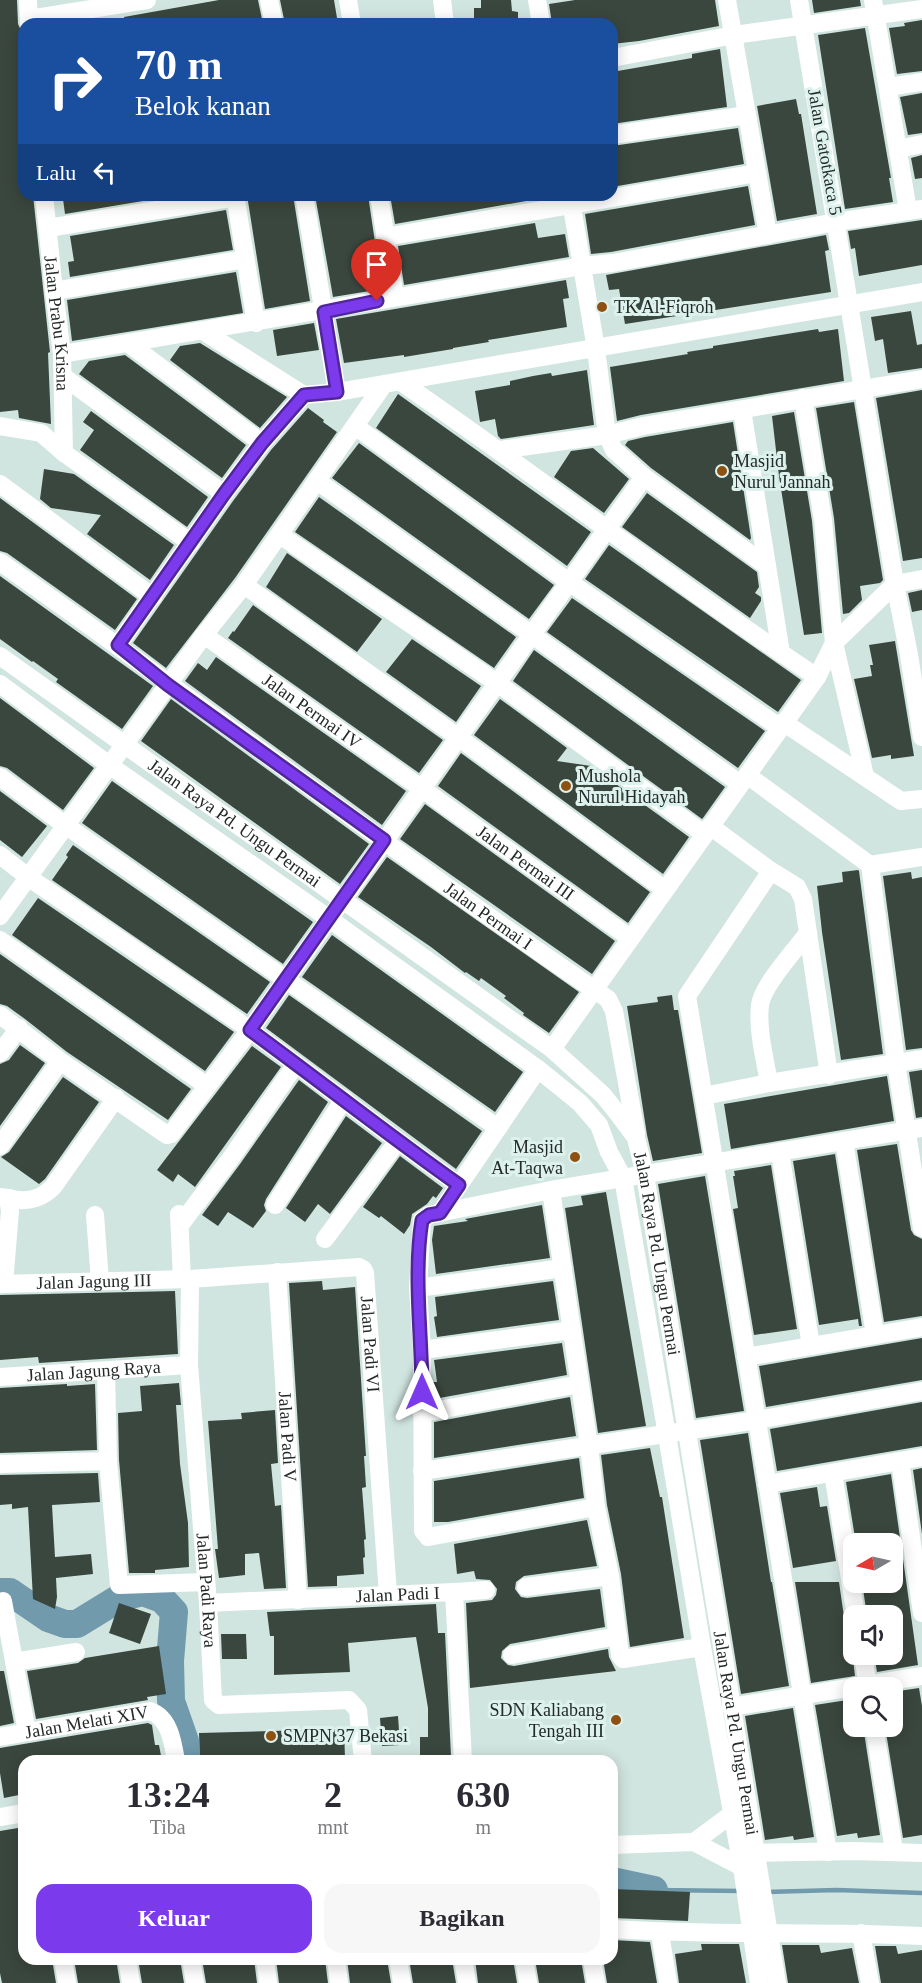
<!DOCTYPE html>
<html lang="id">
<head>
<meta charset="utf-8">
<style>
  :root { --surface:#fff; --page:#f7f7f7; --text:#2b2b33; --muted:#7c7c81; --accent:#7c3aed }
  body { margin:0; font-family:Georgia,serif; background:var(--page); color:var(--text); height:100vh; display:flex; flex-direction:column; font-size:22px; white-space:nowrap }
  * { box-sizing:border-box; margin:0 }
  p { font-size:20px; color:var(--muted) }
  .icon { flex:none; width:33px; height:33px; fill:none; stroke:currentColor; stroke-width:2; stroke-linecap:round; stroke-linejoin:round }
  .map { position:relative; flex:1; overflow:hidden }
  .details { position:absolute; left:18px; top:1755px; width:600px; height:210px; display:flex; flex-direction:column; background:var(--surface); border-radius:18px; box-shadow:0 3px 15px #0003 }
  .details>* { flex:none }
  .guide { position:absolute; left:18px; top:18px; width:600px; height:183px; border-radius:18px; box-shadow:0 3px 15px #0003; background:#1a4fa0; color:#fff; overflow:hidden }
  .needle { width:39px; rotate:261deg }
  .fabs { position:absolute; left:843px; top:1533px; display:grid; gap:12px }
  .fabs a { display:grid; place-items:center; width:60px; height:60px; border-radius:12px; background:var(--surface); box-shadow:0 3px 15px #0003; font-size:30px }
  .pin { position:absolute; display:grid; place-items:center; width:51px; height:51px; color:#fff; margin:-62px -26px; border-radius:50% 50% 50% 0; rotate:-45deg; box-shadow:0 0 6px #0007 }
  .pin .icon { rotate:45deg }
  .me { position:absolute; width:66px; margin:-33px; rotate:0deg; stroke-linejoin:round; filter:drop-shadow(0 0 4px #0008) }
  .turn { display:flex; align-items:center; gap:21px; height:126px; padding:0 18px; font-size:27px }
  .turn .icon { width:78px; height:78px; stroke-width:2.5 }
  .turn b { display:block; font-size:42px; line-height:51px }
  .then { display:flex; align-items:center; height:57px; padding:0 18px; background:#0003; gap:12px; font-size:22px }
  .eta { display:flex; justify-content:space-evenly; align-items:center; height:102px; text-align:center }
  .eta b { font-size:36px; font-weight:600; line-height:42px }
  .button { display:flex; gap:12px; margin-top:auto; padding:12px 18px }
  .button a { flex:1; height:69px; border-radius:18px; background:var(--accent); color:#fff; font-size:24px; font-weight:600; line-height:69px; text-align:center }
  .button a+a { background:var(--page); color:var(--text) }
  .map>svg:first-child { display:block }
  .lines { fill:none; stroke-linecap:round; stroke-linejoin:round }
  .stream { stroke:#719aad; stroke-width:4.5 }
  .river { stroke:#719aad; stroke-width:28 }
  .building { fill:#3a473e }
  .minor { stroke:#fff; stroke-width:18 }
  .route-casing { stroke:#51269a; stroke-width:15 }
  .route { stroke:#7c3aed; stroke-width:10 }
  .poi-dot { fill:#8e5112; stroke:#def2ed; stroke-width:2 }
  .labels { text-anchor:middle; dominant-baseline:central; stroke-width:6; stroke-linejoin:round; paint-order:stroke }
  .street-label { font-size:18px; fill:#232a28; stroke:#def2ed }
  .poi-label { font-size:18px; fill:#232a28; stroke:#def2ed; text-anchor:start }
</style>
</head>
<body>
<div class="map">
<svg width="922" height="1983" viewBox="0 0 922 1983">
  <rect width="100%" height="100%" fill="#d1e5e0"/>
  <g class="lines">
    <path class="stream" d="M654,1890L742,1891
      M766,1892L837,1890L922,1893"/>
    <path class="river" d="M0,1592H10L48,1618L65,1624H77L121,1597L143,1592L162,1599L174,1612L170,1661L171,1701L185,1741L186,1761
      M612,1881L654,1890"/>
  </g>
  <path class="building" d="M0,0H17L18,24L22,33L24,48V195H33L50,352L48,353L51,424L19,418L18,410L0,412Z
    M219,0H258L263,24H125L124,17Z
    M280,0H334L337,18L308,22V24H285Z
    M481,0H511L512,11L518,12V24H474V8H481Z
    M575,0H715L719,26L639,41L612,44V24H552L549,4Z
    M812,0H860L861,6L814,13Z
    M922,20V71L897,74L889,28L905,26L904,23Z
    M865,28L891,178H889L893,202L845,209L818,35Z
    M720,49L727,107L612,124V72L692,58V54Z
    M922,93V133L908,135L900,97Z
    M796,99L799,114H801L817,214L777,221L757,106Z
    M738,128L744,164L612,187V146Z
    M922,155V178L915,179L911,158Z
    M748,186L755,225L611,252L591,254L585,214Z
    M66,195H179L65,214L63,199H66Z
    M247,195H293L310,301L265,309Z
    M315,195H368L382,289L333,297Z
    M390,195H531L532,200L395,224Z
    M226,210L233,250L70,277L68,262L74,261L70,236Z
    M922,220V265L859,276L855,248L851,249L848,231Z
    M535,223L538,238L565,234L569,257L404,285L398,246Z
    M826,235L829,250L825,251L831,292L625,324L619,289L609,290L606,275Z
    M236,272L243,313L72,341L67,300Z
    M566,280L569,298L563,299L567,327L488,340L489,342L453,348V349L404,357V355L344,363L336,319Z
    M911,311L917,345L922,344V368L888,373L883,339L875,341L871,317Z
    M314,323L319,350L277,356L273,330Z
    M818,329L819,332L838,329L844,381L641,415L617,421L610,367L688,354L687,352L713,348V346Z
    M200,343L287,397L260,428L170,360L180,346Z
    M125,355L246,445L222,478L79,374L89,361Z
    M587,370L594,425L501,439L498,436L495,419L480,422L475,391L510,385V381L533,376L551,373L552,376Z
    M922,390V558L903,561L876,398Z
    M398,394L591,532L567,566L376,428Z
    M854,402L883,580L880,583L860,586L862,600L849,613L843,614L834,518L816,408Z
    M308,408L324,420L323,422L337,432L235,578L166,668L133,643L233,501L271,450Z
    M91,411L208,497L187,527L80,450L94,430L83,422Z
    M794,412L812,521L822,633L804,635L779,476L772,416Z
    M733,422L751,538L750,540L651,468L625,445L628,441L645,437Z
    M359,443L554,585L529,619L332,478Z
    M593,448L629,479L604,513L554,477L571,451Z
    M44,469L74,474L174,545L150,580L87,534L101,515L51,508L40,499Z
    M647,493L757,572L759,587L755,593L761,597V601L750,618L622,527Z
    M319,497L516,637L494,668L295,532Z
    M0,498L137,599L115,630L7,553L0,551Z
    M609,545L801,680L778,712L585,579Z
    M287,553L382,619L357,652L266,587Z
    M0,576L153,686L122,729L63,687L56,682L58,679L33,661L32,662L0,639Z
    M922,590V610L912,612L908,593Z
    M572,598L765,731L738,768L547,632Z
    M253,605L443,740L419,773L228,638L233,631L234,632Z
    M412,639L481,686L456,722L386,672Z
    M895,641L914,756L891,759V755L872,758L854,679L872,676L870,665H873L869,645Z
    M534,650L725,787L703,818L702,819L513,681Z
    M216,657L406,791L382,825L185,681L198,663L207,670Z
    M0,698L94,768L63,810L7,768L0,766Z
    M171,699L369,844L340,884L141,741Z
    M500,699L567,748L557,761L591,766L689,837L663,874L474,735Z
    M461,753L650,892L628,923L438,786Z
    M112,781L313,922L283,964L82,823Z
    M0,791L47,826L22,857L0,840Z
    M425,804L615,941L592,974L400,839Z
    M73,845L270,982L247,1014L52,880L68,857L66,855Z
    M387,857L579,992L549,1033L523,1015L524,1013L504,998L506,996L481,978L479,981L466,972L465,973L431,947L358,897Z
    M858,870L859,871L883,1054L841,1060L822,932L817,886L843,882L842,872Z
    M911,872L912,879L922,877V1048L906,1050L883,876Z
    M38,898L234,1032L205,1071L12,935Z
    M332,935L523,1072L495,1112L302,977Z
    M0,954L191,1089L168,1120L67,1052L25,1019L7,1006L0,1004Z
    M289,995L482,1131L456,1169L266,1028Z
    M672,995L674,1010H678L702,1153L653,1161L647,1135L627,1006L658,1002L657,997Z
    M20,1045L45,1063L0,1126V1064L9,1060Z
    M252,1046L281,1067L195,1187L178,1174L173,1182L157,1170Z
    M922,1070V1117L916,1118L909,1072Z
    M887,1076L894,1121L731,1149L724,1104Z
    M63,1077L99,1102L45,1179L39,1184L1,1157L9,1152Z
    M299,1080L328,1102L266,1199L264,1205L266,1211L253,1228L228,1212L218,1226L202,1215L240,1164Z
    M346,1116L382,1143L330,1214L318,1204L305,1222L286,1208Z
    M897,1144L911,1230L914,1235L922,1239V1316L884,1322L857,1150Z
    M835,1154L862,1326H859L858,1319L819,1325L793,1161Z
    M400,1156L443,1188L436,1198L433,1196L427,1204L412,1214L410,1225L404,1234L381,1216L379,1218L363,1207Z
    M771,1165L797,1329L754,1335L733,1209L738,1208L733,1176H735L734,1171Z
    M705,1176L744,1411L696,1418L658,1184Z
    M606,1192L646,1426L598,1433L565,1208L583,1205L581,1196Z
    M542,1205L550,1258L436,1274L432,1240L434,1226L468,1221L465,1219Z
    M322,1281L323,1290L355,1287L366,1456H364L366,1487L362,1488L366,1539L364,1540L365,1557L363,1558L364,1574L337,1576V1586L308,1587L289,1283Z
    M553,1281L559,1320L437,1337L434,1317L437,1316L435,1297Z
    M175,1291L178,1354L39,1363L38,1357L0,1360V1295Z
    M922,1338V1380L766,1407L759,1366Z
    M562,1343L567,1375L434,1399L433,1382H437L434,1360Z
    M179,1383L181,1405H176L180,1464L188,1523L189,1567L155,1570V1573H129L119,1460L118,1413L142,1411L140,1386Z
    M67,1384V1386L95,1384L97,1450L0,1453V1388Z
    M570,1397L576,1436L434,1458V1422Z
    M922,1402V1446L777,1471L770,1429Z
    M275,1410L278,1463L271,1464L275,1506L281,1505L286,1588L264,1589L259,1553L245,1554V1575L219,1578L215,1549H218L208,1421L242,1419L241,1413Z
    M748,1433L771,1582H772L789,1686L741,1694L700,1440Z
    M650,1448L660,1497H662L684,1638L630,1647L621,1574L607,1505L601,1455Z
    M579,1458L584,1498L448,1522H434V1481Z
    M922,1468V1534L913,1470Z
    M98,1473L100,1502L52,1505L55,1557L91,1554L93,1574L56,1578L57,1597L55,1609L33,1599L28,1507L12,1509V1504L0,1505V1475Z
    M891,1474L918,1665L877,1672L874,1654H892V1616H867L862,1582H892V1544H856L846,1482Z
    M817,1487L820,1507L827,1506L836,1561L793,1568L780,1493Z
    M587,1520L597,1566L524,1576L516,1582L515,1589L521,1597L527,1598L600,1589L605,1627L510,1644L502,1651L501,1658L508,1665L514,1666L608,1649L609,1657L616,1671L470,1688L466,1603L492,1600L496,1595L497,1589L490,1580L476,1579L474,1571L457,1574L454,1544Z
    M795,1582H839L849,1651H852L855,1676L811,1683Z
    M119,1603L151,1614L140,1644L109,1633Z
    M436,1604L438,1633H445L451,1756H420V1737H428V1708L416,1637L348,1643L350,1672L274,1675V1636H270L267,1612Z
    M221,1634H246L247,1659H222Z
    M159,1646L166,1694L147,1697L148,1700L36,1719L27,1671L78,1663L85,1658Z
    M0,1671H4L14,1723L0,1726Z
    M919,1688L922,1706V1835L903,1838L885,1726H892V1692Z
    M854,1699V1726H863L880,1835L858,1838L857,1833L837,1836L815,1705Z
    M793,1708L814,1837L794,1840L793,1836L765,1840L745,1716Z
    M398,1716L400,1745L382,1746L380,1718Z
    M148,1723L152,1725L155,1745H159L162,1761H24V1794L4,1798L0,1773V1748Z
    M344,1729L345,1758L200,1761L199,1733Z
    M24,1827V1959H52L56,1983H2L0,1973V1831Z
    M612,1889L690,1892L688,1921L612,1918Z
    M612,1940L650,1942L657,1983H607L603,1959H612Z
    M701,1944H739L746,1983H679L675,1954L702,1950Z
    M782,1945H819L821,1953L852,1948L859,1983H788Z
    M875,1946H896L898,1954L922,1950V1983H881Z
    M74,1959H116L120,1983H78Z
    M138,1959H180L184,1983H142Z
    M202,1959H254L257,1983H206Z
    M276,1959H325L328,1983H279Z
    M347,1959H387L391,1983H350Z
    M409,1959H452L456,1983H413Z
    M475,1959H513L517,1983H478Z
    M535,1959H581L585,1983H539Z"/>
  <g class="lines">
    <g class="minor">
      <path d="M28,0L29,24"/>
      <path d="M269,0L274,24"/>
      <path d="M348,0L352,24"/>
      <path d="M442,0L445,24"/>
      <path d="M537,0L541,24"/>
      <path d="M727,0L768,235"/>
      <path d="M873,0L908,211"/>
      <path d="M29,19L147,0"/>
      <path d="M612,58L734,35L922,9"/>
      <path d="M888,87L922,82"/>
      <path d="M612,135L747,115"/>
      <path d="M898,149L922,144"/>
      <path id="s1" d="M44,195L54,291L62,354L64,453"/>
      <path d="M235,195L256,323"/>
      <path d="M304,195L337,392"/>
      <path d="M379,195L395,297"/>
      <path d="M570,195L596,349L607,435L614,450L644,477L767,566"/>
      <path d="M48,228L236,197"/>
      <path d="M385,237L757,173"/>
      <path d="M54,291L245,259"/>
      <path d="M203,331L304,395"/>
      <path d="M128,343L262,443"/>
      <path d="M62,354C236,326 409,295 582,266L613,263L836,222L922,209"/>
      <path d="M64,377L224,494"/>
      <path d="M401,382C541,478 675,583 817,677"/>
      <path d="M803,398L823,520L834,643L865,776"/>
      <path d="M742,410L781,653"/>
      <path d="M0,426L41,433L64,453L191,543"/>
      <path d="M355,426L569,582L779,727"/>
      <path d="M500,450L607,435L643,426L922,379"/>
      <path d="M317,481L739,783"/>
      <path d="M0,484L153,597"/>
      <path d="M280,535L497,683L704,834"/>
      <path id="s2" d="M0,562C204,705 401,859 608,999L614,1011L636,1133"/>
      <path d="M922,579L895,584L909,655L922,737"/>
      <path d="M244,585L458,737L664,889"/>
      <path id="s3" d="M204,635L421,788L630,938"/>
      <path d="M118,645L224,494L262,443L304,395L337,392L384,384"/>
      <path id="s4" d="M0,656L552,1049L603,1095L619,1115L636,1138L645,1175L777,1983"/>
      <path d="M0,684L109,765L328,918L538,1069L580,1103L599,1125L609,1152L623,1178L667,1435L702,1647L742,1867L759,1983"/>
      <path d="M783,722L901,801L922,799"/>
      <path d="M747,775L870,865L896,1063L922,1228"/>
      <path d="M0,777L65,825L498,1128"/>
      <path d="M710,826L771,871L797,887L803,899L829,1075"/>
      <path d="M0,855L28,877C102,928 177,978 250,1030C320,1081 388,1135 459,1185"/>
      <path d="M870,865L922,857"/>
      <path d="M771,871L687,996L828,1852"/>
      <path d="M0,916L204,635L244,585L384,384L922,292"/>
      <path d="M0,940L207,1086"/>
      <path d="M0,1015L60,1061L167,1135L171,1134L250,1030L644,477"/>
      <path d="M552,1049L817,677L834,643L895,584L799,0"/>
      <path d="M0,1053L19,1028"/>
      <path d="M769,1083C765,1059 757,1030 760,1005C762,986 796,949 808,933"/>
      <path d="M704,1096L769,1083L922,1059"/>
      <path d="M844,1141L875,1335"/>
      <path d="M0,1146L60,1061"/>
      <path d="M780,1152L811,1346"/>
      <path d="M551,1190L589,1446L596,1507L610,1576L620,1655L623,1659L702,1647"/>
      <path d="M0,1197L8,1198L10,1211L4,1284"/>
      <path d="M8,1198C26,1203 40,1200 53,1187L116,1098"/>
      <path d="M275,1205L344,1099"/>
      <path d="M440,1213L538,1069"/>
      <path d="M179,1214L182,1279"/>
      <path d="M95,1215L100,1281"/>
      <path d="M180,1225L231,1158L296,1064"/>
      <path d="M325,1239L397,1142"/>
      <path id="s5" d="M277,1272L298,1600"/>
      <path id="s6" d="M190,1279L189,1365L208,1603L213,1700L219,1705L349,1700L358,1710L363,1761"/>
      <path id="s7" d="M0,1284L190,1279L359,1267L363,1269L365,1273L388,1594"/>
      <path d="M418,1288L563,1268"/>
      <path d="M422,1350L572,1330"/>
      <path d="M746,1357L922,1327"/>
      <path d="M106,1371L108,1461"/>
      <path id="s8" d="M0,1377L189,1365"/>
      <path d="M422,1413L580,1384"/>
      <path d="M900,1461L922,1613"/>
      <path d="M0,1464L108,1461L119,1585L206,1582"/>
      <path d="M422,1471L757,1420L922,1391"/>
      <path d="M833,1473L856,1616"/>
      <path d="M767,1484L922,1457"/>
      <path d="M596,1507L428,1537L423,1531L422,1350L418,1288L422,1220L429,1215L551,1190L922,1128"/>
      <path d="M526,1587L610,1576"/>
      <path d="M454,1592L486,1590"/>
      <path d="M3,1601L27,1732"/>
      <path id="s9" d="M208,1603L454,1592L463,1761"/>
      <path d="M863,1654L868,1688"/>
      <path d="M512,1655L618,1636"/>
      <path d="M14,1662L76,1652"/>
      <path d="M731,1707L922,1676"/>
      <path d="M874,1726L894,1851"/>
      <path id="s10" d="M0,1737L150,1711C170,1718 173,1743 176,1761"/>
      <path d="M0,1817L24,1813"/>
      <path d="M694,1842L732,1814"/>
      <path d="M612,1845L694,1842L742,1867L751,1870"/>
      <path d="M744,1853L854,1851L922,1853"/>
      <path d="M612,1929C715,1936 819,1931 922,1936"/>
      <path d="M660,1933L668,1983"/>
      <path d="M861,1933L870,1983"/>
      <path d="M63,1959L67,1983"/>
      <path d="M127,1959L131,1983"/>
      <path d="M191,1959L195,1983"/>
      <path d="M265,1959L268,1983"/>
      <path d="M336,1959L339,1983"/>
      <path d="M398,1959L402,1983"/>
      <path d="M463,1959L467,1983"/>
      <path d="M524,1959L528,1983"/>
      <path d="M592,1959L596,1983"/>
    </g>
  </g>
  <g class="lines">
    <g class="route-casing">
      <path id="route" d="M377,301L324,312L337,392L304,395L262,443L224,494L118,645L168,685L384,840L250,1030C320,1081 388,1135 459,1185L440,1213L429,1215L422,1220C413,1276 422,1335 422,1392"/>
    </g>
    <use href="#route" class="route"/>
  </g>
  <g class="poi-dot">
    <circle cx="602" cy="307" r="6"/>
    <circle cx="722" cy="471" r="6"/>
    <circle cx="566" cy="786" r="6"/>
    <circle cx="575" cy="1157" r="6"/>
    <circle cx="616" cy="1720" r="6"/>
    <circle cx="271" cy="1736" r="6"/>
  </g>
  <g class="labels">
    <g class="street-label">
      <text transform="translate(825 152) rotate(80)">Jalan Gatotkaca 5</text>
      <text stroke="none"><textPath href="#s1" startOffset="129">Jalan Prabu Krisna</textPath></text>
      <text stroke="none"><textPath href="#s3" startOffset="132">Jalan Permai IV</textPath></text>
      <text stroke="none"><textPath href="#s4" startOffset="288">Jalan Raya Pd. Ungu Permai</textPath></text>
      <text stroke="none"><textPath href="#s3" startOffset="394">Jalan Permai III</textPath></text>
      <text stroke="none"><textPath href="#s2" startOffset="603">Jalan Permai I</textPath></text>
      <text stroke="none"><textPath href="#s4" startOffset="918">Jalan Raya Pd. Ungu Permai</textPath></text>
      <text stroke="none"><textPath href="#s7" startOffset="94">Jalan Jagung III</textPath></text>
      <text stroke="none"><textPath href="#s7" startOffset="440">Jalan Padi VI</textPath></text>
      <text stroke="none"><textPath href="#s8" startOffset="94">Jalan Jagung Raya</textPath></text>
      <text stroke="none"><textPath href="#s5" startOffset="165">Jalan Padi V</textPath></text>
      <text stroke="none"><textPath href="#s6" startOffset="312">Jalan Padi Raya</textPath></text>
      <text stroke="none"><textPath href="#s9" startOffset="190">Jalan Padi I</textPath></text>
      <text stroke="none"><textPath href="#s10" startOffset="88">Jalan Melati XIV</textPath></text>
      <text stroke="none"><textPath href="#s4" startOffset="1404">Jalan Raya Pd. Ungu Permai</textPath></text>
    </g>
    <g class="poi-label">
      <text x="614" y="307">TK Al-Fiqroh</text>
      <text x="734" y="461">Masjid<tspan x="734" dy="21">Nurul Jannah</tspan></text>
      <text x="578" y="776">Mushola<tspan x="578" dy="21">Nurul Hidayah</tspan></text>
      <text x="563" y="1147" text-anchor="end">Masjid<tspan x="563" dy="21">At-Taqwa</tspan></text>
      <text x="604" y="1710" text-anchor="end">SDN Kaliabang<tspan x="604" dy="21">Tengah III</tspan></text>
      <text x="283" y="1736">SMPN 37 Bekasi</text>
    </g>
  </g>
</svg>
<div class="fabs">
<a><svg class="needle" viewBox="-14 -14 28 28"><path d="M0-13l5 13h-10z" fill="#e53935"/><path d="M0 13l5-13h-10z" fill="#7c7c81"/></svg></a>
<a><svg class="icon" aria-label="sound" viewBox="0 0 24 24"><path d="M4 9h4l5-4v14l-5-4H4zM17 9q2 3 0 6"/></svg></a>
<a><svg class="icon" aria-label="search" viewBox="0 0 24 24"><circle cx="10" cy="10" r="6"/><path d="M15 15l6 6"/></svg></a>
</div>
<div class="pin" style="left:377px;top:301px;background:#d93025"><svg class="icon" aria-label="arrive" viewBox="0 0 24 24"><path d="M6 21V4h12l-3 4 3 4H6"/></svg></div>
<svg class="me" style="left:422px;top:1392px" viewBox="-20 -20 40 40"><path d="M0-17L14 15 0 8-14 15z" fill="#7c3aed" stroke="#fff" stroke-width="4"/></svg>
<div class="guide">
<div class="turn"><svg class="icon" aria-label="right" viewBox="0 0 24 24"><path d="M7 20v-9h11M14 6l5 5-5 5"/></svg><div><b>70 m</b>Belok kanan</div></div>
<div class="then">Lalu<svg class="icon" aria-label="left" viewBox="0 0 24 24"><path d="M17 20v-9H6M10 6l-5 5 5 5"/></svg></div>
</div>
<section class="details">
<div class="eta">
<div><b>13:24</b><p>Tiba</p></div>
<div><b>2</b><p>mnt</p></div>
<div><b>630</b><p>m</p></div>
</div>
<div class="button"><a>Keluar</a><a>Bagikan</a></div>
</section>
</div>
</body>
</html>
